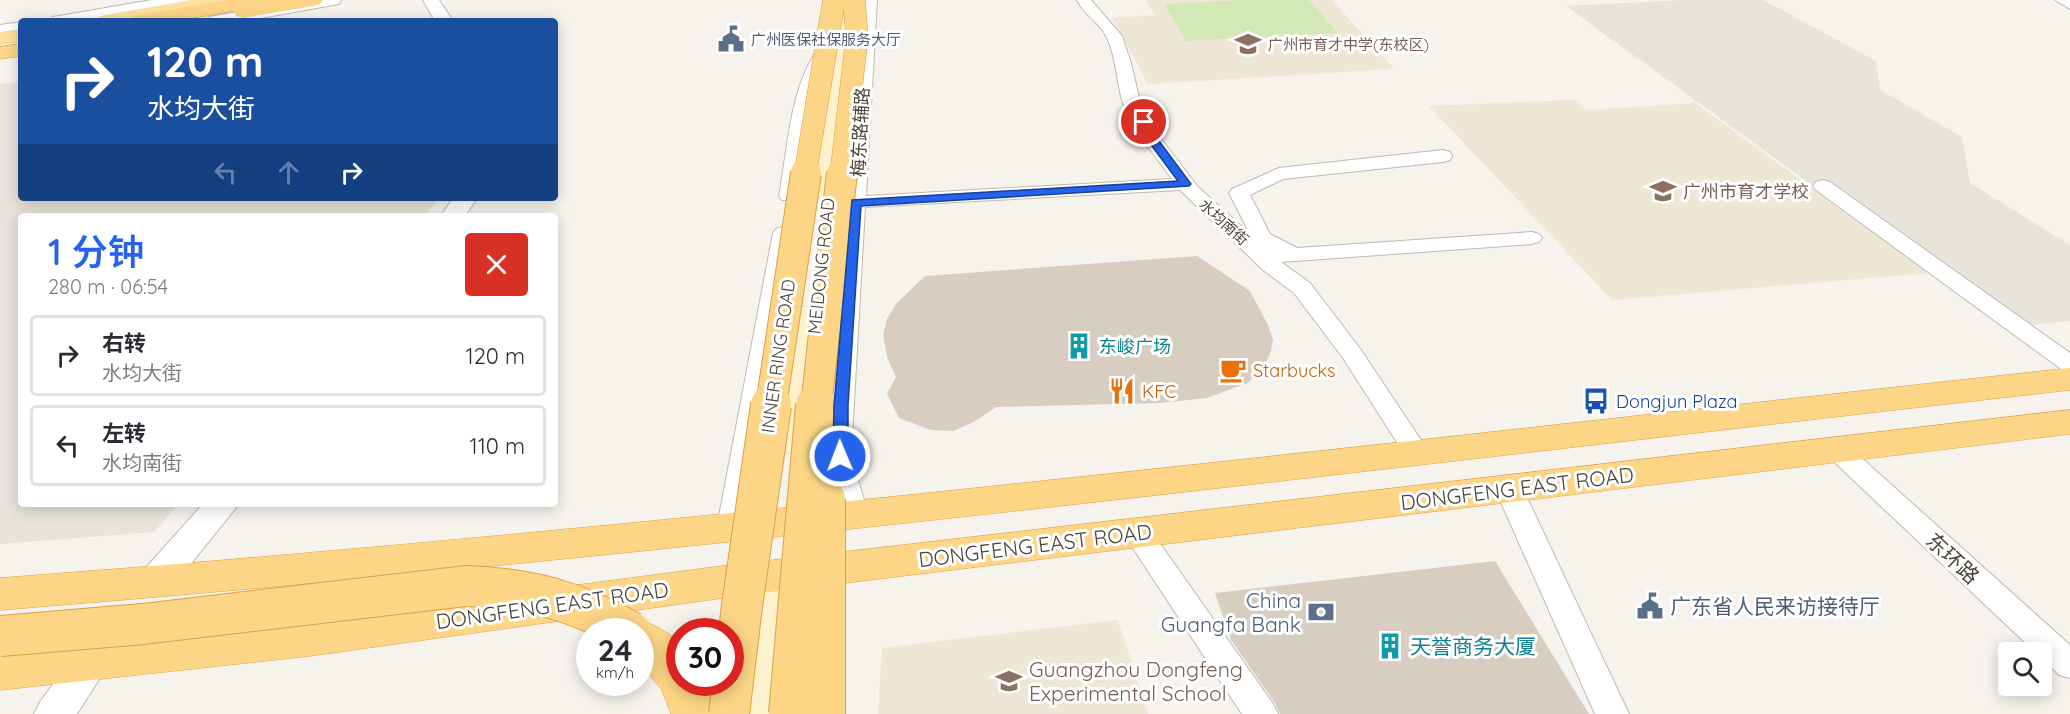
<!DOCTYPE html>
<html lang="zh">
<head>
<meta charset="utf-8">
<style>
  :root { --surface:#fff; --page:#f7f7f7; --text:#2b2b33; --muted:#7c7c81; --line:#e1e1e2; --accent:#2563eb }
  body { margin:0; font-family:Quicksand,"Noto Sans SC",sans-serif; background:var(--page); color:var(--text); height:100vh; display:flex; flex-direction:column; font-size:22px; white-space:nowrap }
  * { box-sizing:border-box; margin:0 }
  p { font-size:20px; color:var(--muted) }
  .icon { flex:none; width:33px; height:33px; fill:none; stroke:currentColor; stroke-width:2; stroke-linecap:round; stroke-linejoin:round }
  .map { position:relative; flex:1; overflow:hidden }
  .panel { position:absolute; left:18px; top:213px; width:540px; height:294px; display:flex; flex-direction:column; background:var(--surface); border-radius:6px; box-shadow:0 3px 15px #0003 }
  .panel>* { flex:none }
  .banner { position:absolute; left:18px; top:18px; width:540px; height:183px; border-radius:6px; box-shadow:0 3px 15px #0003; background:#1a4fa0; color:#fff; overflow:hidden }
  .fabs { position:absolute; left:1998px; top:642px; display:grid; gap:12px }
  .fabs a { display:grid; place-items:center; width:54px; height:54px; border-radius:6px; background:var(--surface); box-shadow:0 3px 15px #0003; font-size:30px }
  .speed { position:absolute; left:576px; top:618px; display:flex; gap:12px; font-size:30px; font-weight:700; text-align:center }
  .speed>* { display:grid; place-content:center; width:78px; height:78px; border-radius:50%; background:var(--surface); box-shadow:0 3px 15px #0003; line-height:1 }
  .speed small { font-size:15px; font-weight:400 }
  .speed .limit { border:9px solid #d22; background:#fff; color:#111 }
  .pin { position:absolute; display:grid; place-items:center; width:51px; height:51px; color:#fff; margin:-26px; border:3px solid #fff; border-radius:50%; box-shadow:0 2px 6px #0007 }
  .me { position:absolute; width:66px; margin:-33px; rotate:359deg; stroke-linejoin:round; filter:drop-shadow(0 0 4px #0008) }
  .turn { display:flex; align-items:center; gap:21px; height:126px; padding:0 30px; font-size:27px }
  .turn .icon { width:78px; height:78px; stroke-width:2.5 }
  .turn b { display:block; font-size:42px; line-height:51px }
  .lanes { display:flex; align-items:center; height:57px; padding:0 30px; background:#0003; justify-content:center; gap:30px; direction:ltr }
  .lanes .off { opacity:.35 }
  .round { display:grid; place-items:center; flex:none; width:63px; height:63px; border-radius:6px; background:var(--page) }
  .head { display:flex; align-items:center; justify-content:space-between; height:102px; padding:0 30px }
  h1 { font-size:36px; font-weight:600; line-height:45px; color:var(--accent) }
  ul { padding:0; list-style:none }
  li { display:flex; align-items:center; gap:18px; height:81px; margin:0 12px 9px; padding:0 18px; border:3px solid var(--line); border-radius:6px }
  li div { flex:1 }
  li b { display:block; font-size:22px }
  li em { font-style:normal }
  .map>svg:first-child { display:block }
  .residential { fill:#e9e4da }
  .education { fill:#eee7d6 }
  .green { fill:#d2e9b5 }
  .building { fill:#d7cec1 }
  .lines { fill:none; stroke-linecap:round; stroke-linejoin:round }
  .minor-casing { stroke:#c1baae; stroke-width:2 }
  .tertiary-casing { stroke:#c1baae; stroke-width:2 }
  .secondary-casing { stroke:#d5c59c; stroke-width:1 }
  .primary-casing { stroke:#e3be6c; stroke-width:1 }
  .trunk-casing { stroke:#dda03f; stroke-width:1 }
  .minor { fill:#fff; fill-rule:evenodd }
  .tertiary { fill:#fff; fill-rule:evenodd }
  .secondary { fill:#fef1cd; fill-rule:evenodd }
  .primary { fill:#fde09d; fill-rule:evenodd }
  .trunk { fill:#fcd686; fill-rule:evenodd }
  .trunk-bridge-far2-casing { stroke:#dda03f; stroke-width:23; stroke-linecap:butt }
  .trunk-bridge-far1-casing { stroke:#dda03f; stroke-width:32; stroke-linecap:butt }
  .trunk-bridge-casing { stroke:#dda03f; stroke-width:42; stroke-linecap:butt }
  .trunk-bridge-far2 { stroke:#fcd686; stroke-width:22 }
  .trunk-bridge-far1 { stroke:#fcd686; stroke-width:30 }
  .trunk-bridge { stroke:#fcd686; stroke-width:40 }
  .route { fill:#2563eb; stroke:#184099; stroke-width:1.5 }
  .labels { text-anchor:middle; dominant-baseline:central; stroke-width:6; stroke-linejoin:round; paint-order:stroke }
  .far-service-label { font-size:15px; fill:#4e5e75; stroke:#fff; text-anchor:start }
  .far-education-label { font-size:15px; fill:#785e54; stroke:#fff; text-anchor:start }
  .far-street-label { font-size:15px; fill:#4a4339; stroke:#fff }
  .street-label { font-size:18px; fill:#4a4339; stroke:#fff }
  .education-label { font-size:18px; fill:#785e54; stroke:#fff; text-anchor:start }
  .culture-label { font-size:18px; fill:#0d838f; stroke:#fff; text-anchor:start }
  .food-label { font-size:18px; fill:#c56008; stroke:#fff; text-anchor:start }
  .transit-label { font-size:18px; fill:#164399; stroke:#fff; text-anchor:start }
  .near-street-label { font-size:21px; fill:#4a4339; stroke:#fff }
  .near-service-label { font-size:21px; fill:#4e5e75; stroke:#fff; text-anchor:end }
  .near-culture-label { font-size:21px; fill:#0d838f; stroke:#fff; text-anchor:start }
  .near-education-label { font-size:21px; fill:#785e54; stroke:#fff; text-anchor:start }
</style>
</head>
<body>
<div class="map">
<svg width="2070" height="714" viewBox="0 0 2070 714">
  <rect width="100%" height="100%" fill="#f6f2ec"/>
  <path class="residential" d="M1683,0H1763L1876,61L1880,90L1962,137L1970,183L2070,245V321L2006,327L1566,6Z
    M21,81V198H440L424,216H21V504H178L154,532L0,544V84Z"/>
  <path class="education" d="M1146,0H1332L1394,69L1148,84L1112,18L1155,15Z
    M1575,100L1587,110L1695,103L1929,273L1612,300L1429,106Z
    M1118,620L1148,714H878L882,648Z"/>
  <path class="green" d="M1242,0H1309L1338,33L1186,41L1164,4Z"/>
  <path class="building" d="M1197,256L1250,291L1268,325L1273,340L1271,351L1265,365L1248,383L1207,398L1159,403L996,407L974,422L953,431L931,430L899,418L887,394L896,377L887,357L883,334L887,319L896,304L925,276Z
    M1495,561L1589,714H1280L1275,703L1231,640L1215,593Z"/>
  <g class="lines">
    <g class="minor-casing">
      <path id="minor" d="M863,0H877L866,196L1172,179C1157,158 1129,125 1122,100C1116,79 1116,55 1106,36C1099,22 1084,15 1077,0H1091L1122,36L1131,63L1140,102L1162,140L1198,187L1250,234L1229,193L1232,189L1279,168L1443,150L1450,152L1452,156L1450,160L1443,162L1283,179L1250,195L1270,234L1297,248L1532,232L1539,234L1542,238L1539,242L1532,244L1281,262L1310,283L1361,350L1429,452L1425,458L1416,461L1407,458L1343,358L1294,293L1263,270L1180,190L865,207L852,438L856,473L868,514L864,521L854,524L844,521L828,473L826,438Z
        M2055,0H2070V9Z
        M820,53L828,58L813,104L799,196L796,200H782L779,196C787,153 790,92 814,55Z
        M1823,180L1830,182L2070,353V372L2061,369L1816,190L1813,186L1816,182Z
        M783,227L790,229L793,233L745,527L741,534L731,538L721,534L717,527L773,233L776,229Z
        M1837,441L1846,444L2070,645V678L2059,675L2042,658V652H2035L1828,456L1824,450L1828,444Z
        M1509,479L1519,482L1523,489L1629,714H1595L1495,489L1499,482Z
        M1137,522L1147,525L1273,704L1278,714H1242L1123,533L1127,525Z"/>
    </g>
    <g class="tertiary-casing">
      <path id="tertiary" d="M152,0H190L188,4L182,5L90,21H50L53,17L59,16Z
        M304,0H341L339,4L333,5L244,21H206L209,17L215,16Z
        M423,0H439L453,21H435Z
        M21,22V32L0,35V25Z
        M453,198H477L465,216H441Z
        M203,504H239L168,592L155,596L142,592L137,582L142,572Z
        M91,646L105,651L110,662L77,714H34L40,702L77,651Z"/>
    </g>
    <g class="secondary-casing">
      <path id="secondary" d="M836,0H856L849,53L842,192L838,198L829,200L820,198L816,192L827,53Z
        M799,305L810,307L815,314L801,442L796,451L783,454L770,451L765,442L783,314L788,307Z
        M768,560L783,565L789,576L773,714H727L747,576L753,565Z"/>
    </g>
    <g class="primary-casing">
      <path id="primary" d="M192,0H236L233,4L226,6L140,21H95L98,17L105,15Z
        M21,29V41L0,44V32Z"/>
    </g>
    <g class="trunk-casing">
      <path id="trunk" d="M229,0H323L320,4L313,6L243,18L236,16L234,11L175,21H129L132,17L139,15Z
        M21,44V56L0,59V47Z
        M2070,368V390C1381,468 692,555 0,610V578C692,526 1381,443 2070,368Z
        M2070,410V434L730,597L310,656L0,690V652L310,620L730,565Z
        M640,620C652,624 676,634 680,648C682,658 680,672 680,682H704L717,714H671L662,690L640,663V632H622L625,626Z"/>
    </g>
    <use href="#minor" class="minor"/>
    <use href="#tertiary" class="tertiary"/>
    <use href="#secondary" class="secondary"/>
    <use href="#primary" class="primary"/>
    <use href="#trunk" class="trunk"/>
    <g class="trunk-bridge-far2-casing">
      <path id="trunk-bridge-far2" d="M805,175L834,0
        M841,175L857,37L854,0"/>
    </g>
    <g class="trunk-bridge-far1-casing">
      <path id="trunk-bridge-far1" d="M771,406L806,173
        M816,406L842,173"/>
    </g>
    <g class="trunk-bridge-casing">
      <path id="trunk-bridge" d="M825,499V714
        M0,636L143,624L466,586C530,588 576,601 631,632
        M729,714L742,606L771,405
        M789,714L816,405"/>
    </g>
    <use href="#trunk-bridge-far2" class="trunk-bridge-far2"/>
    <use href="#trunk-bridge-far1" class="trunk-bridge-far1"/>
    <use href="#trunk-bridge" class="trunk-bridge"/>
  </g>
  <path class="route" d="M1141,120H1148L1159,141L1191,184L1189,186L861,206L848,405V456L846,460H835L833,456L834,405L852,200L1178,181L1149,142L1139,122Z"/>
  <defs>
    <g id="civic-bare" transform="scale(2.07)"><path d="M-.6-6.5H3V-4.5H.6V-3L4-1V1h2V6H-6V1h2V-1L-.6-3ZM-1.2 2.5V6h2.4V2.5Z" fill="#5c6f8a" stroke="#fff" stroke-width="2.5" paint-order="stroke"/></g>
    <g id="school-bare" transform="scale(2.07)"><path d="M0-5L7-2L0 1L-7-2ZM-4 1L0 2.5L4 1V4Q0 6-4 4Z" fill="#8d6e63" stroke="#fff" stroke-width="2.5" paint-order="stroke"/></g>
    <g id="building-bare" transform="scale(2.07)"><path d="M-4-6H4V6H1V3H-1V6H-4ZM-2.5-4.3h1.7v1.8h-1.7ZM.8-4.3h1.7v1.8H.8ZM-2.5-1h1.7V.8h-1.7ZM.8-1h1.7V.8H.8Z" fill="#0f9aa8" stroke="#fff" stroke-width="2.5" paint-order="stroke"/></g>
    <g id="cafe-bare" transform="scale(2.07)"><path d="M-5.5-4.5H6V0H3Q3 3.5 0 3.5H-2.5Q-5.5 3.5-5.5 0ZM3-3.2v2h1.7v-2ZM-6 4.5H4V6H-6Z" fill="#e8710a" stroke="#fff" stroke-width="2.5" paint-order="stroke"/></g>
    <g id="restaurant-bare" transform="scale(2.07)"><path d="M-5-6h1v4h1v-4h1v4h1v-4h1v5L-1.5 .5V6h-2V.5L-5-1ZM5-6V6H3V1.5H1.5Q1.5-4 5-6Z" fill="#e8710a" stroke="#fff" stroke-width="2.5" paint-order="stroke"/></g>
    <g id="bus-bare" transform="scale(2.07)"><path d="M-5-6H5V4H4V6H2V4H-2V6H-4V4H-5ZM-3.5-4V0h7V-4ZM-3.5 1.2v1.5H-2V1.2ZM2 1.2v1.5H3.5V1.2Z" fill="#1a4fb4" stroke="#fff" stroke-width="2.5" paint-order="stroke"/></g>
    <g id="bank-bare" transform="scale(2.07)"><path d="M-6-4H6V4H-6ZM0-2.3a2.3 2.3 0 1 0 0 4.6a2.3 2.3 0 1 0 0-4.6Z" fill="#5c6f8a" stroke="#fff" stroke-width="2.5" paint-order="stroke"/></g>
  </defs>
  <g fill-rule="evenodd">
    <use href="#civic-bare" x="731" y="39"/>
    <use href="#school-bare" x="1248" y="44"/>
    <use href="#school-bare" x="1663" y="191"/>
    <use href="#building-bare" x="1079" y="346"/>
    <use href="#cafe-bare" x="1233" y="370"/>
    <use href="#restaurant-bare" x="1122" y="391"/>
    <use href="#bus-bare" x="1596" y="401"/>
    <use href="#civic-bare" x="1650" y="606"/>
    <use href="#bank-bare" x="1321" y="612"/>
    <use href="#building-bare" x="1390" y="646"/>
    <use href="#school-bare" x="1009" y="681"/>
  </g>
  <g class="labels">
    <g class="far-service-label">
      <text x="751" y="39">广州医保社保服务大厅</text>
    </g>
    <g class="far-education-label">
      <text x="1268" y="44">广州市育才中学(东校区)</text>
    </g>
    <g class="far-street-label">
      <text transform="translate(1224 222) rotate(42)">水均南街</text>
    </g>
    <g class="street-label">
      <text transform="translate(860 132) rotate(-87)">梅东路辅路</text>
      <text transform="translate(821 266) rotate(-84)">MEIDONG ROAD</text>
      <text transform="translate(778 356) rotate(-82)">INNER RING ROAD</text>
    </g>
    <g class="education-label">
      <text x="1683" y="191">广州市育才学校</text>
    </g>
    <g class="culture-label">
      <text x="1099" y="346">东峻广场</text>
    </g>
    <g class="food-label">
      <text x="1253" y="370">Starbucks</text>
      <text x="1142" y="391">KFC</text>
    </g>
    <g class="transit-label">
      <text x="1616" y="401">Dongjun Plaza</text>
    </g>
    <g class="near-street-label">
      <text transform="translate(1517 488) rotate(-7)">DONGFENG EAST ROAD</text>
      <text transform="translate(1035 545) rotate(-7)">DONGFENG EAST ROAD</text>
      <text transform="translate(1953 558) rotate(43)">东环路</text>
      <text transform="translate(552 605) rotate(-8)">DONGFENG EAST ROAD</text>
    </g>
    <g class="near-service-label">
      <text x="1301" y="600">China<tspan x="1301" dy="24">Guangfa Bank</tspan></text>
      <text x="1670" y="606" text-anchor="start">广东省人民来访接待厅</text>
    </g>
    <g class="near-culture-label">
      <text x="1410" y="646">天誉商务大厦</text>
    </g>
    <g class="near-education-label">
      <text x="1029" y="669">Guangzhou Dongfeng<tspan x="1029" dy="24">Experimental School</tspan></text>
    </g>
  </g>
</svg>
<div class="fabs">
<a><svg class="icon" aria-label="search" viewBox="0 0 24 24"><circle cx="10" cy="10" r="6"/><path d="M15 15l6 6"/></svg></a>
</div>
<div class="speed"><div>24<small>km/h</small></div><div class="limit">30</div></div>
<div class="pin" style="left:1144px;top:122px;background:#d93025"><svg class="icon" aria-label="arrive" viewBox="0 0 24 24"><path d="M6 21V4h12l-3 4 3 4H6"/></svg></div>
<svg class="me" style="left:840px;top:456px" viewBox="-20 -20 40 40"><circle r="17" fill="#2563eb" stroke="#fff" stroke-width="3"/><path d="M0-11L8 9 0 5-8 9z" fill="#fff"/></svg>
<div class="banner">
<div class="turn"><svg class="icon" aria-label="right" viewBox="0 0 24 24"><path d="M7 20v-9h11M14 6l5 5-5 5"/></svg><div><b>120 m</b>水均大街</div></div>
<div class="lanes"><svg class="icon off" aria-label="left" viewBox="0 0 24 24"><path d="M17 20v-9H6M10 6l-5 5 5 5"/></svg><svg class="icon off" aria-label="ahead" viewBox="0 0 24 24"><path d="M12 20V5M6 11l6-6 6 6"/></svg><svg class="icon" aria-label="right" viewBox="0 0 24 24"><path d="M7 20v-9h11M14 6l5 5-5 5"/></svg></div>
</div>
<section class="panel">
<div class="head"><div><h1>1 分钟</h1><p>280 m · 06:54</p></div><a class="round" style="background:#d93025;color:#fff"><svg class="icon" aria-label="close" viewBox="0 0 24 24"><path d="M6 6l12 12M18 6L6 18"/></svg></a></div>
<ul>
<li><svg class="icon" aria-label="right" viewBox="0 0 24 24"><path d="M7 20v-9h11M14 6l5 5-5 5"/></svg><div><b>右转</b><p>水均大街</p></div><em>120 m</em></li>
<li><svg class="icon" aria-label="left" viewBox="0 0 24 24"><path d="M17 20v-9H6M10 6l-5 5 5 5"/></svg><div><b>左转</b><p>水均南街</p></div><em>110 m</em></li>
</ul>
</section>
</div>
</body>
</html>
